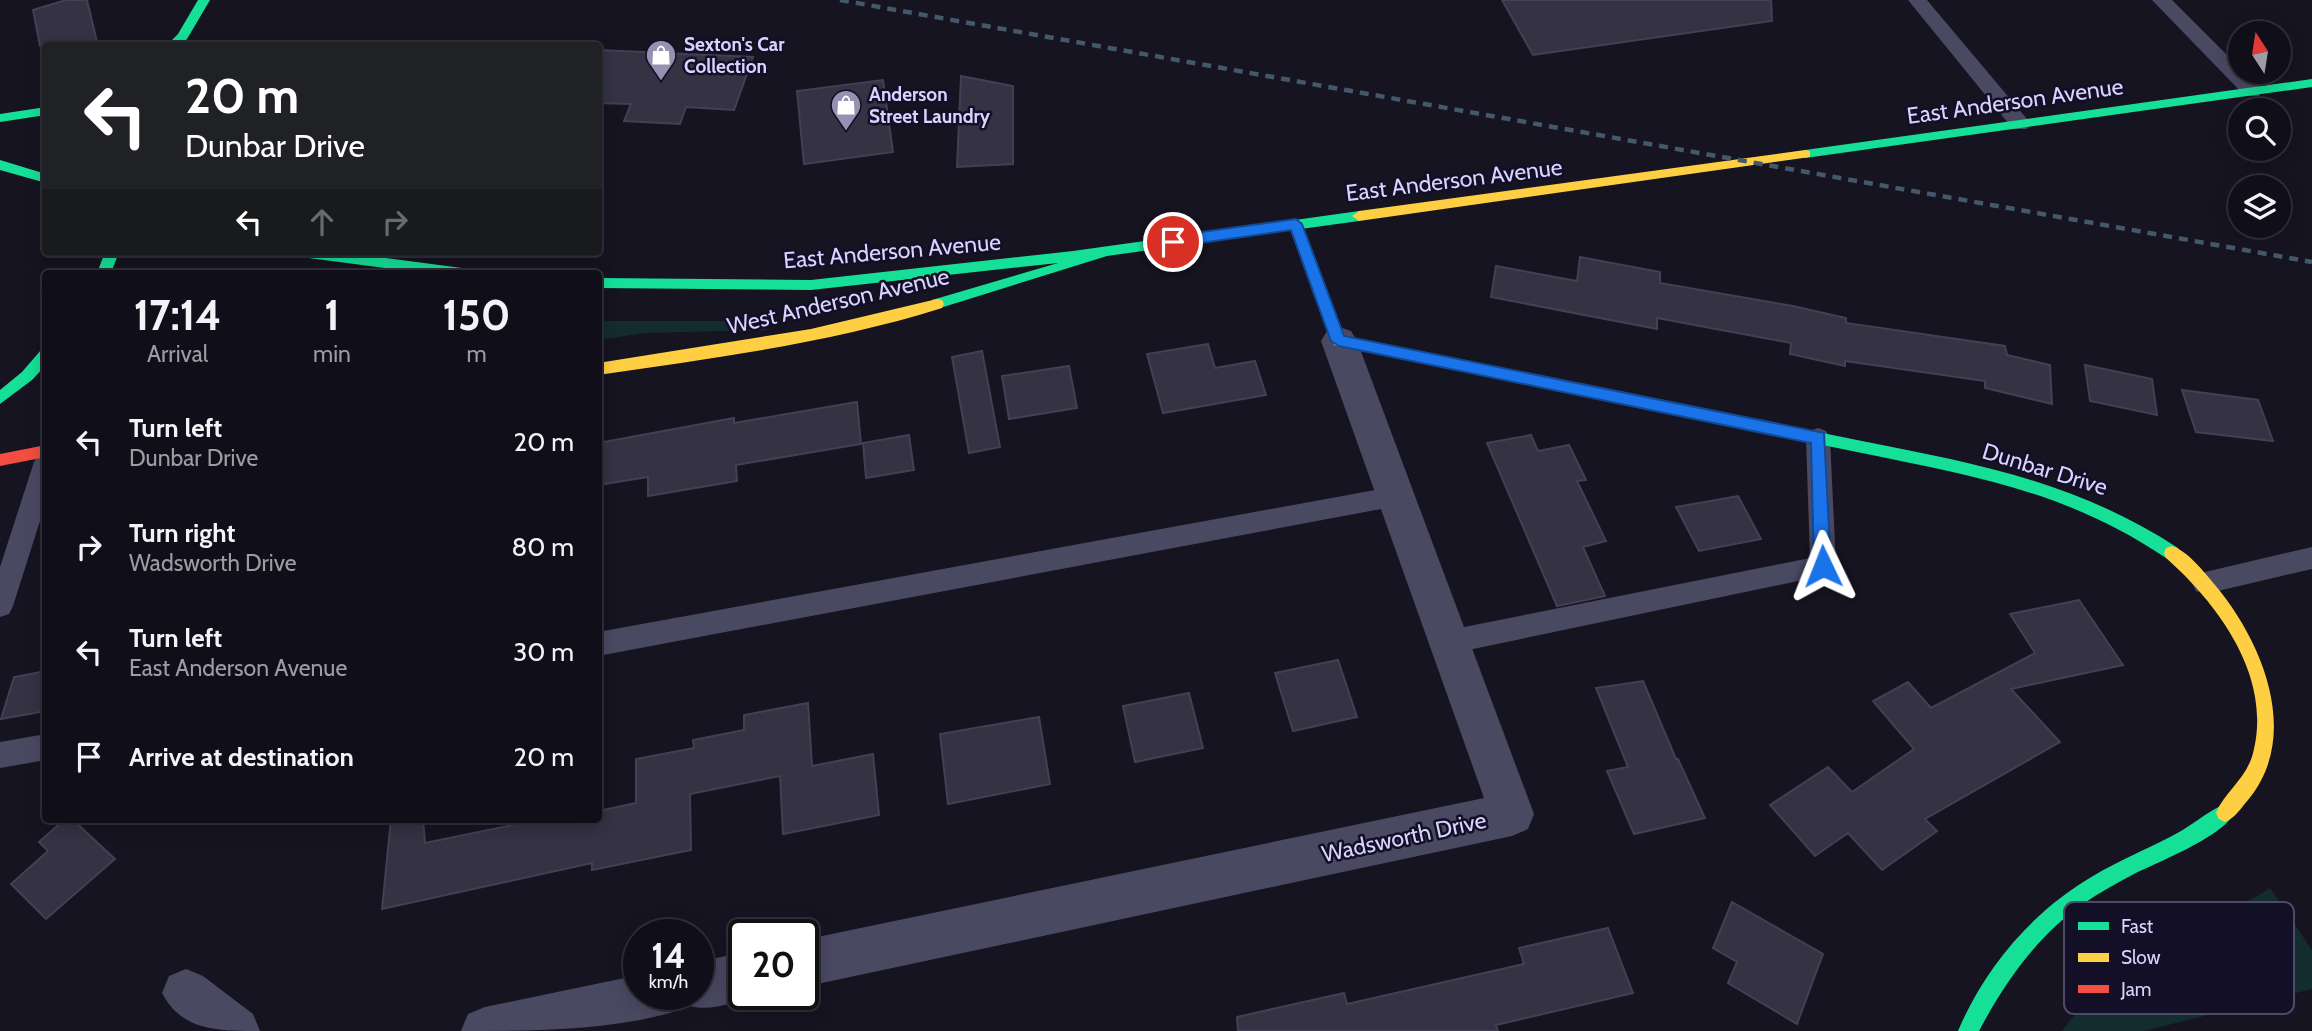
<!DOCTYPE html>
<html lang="en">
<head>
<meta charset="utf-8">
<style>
  :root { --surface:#100f19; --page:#191822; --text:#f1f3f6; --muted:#9c9ca2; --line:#302f38 }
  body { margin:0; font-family:Cabin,sans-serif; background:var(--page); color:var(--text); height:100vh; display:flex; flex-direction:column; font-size:26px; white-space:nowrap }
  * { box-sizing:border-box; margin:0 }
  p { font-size:23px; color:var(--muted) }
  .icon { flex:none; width:38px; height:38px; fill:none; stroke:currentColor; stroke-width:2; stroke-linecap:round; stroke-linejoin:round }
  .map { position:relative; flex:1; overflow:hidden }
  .details { position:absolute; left:42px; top:270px; width:560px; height:553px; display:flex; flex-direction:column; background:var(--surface); border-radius:7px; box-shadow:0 4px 18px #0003,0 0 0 2px var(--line) }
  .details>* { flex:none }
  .hud { position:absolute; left:42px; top:42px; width:560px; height:214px; border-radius:7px; box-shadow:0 4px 18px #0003,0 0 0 2px var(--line); background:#202124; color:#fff; overflow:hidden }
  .needle { width:46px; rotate:348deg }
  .fabs { position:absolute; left:2228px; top:21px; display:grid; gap:14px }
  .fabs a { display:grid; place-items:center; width:63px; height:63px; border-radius:50%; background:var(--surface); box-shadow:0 4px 18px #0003,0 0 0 2px var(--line); font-size:35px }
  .speed { position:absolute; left:623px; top:919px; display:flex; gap:14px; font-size:35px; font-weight:700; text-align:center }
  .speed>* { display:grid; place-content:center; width:91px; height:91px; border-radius:50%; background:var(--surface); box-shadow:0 4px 18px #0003,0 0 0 2px var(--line); line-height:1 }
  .speed small { font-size:18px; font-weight:400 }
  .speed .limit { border:4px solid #111; border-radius:10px; background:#fff; color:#111 }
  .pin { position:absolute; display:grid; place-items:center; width:60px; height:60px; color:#fff; margin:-30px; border:4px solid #fff; border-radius:50%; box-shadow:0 2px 7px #0007 }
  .me { position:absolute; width:77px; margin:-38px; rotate:358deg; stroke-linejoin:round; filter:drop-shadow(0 0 5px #0008) }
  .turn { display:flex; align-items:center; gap:24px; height:147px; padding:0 28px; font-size:32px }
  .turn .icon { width:91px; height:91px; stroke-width:2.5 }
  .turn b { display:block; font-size:49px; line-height:60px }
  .lanes { display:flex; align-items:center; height:66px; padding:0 28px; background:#0003; justify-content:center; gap:35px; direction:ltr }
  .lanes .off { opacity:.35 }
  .eta { display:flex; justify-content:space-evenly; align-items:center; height:119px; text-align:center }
  .eta b { font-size:42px; font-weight:700; line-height:49px }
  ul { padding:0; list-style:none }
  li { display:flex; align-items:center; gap:21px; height:105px; padding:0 28px }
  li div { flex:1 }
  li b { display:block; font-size:26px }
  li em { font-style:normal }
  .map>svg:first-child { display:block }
  .green { fill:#132c2d }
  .building { fill:#343243; stroke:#433f54; stroke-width:2 }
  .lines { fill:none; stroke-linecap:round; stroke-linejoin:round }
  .lane { fill:#4a4962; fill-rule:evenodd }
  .street { fill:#4a4962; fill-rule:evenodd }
  .fast { fill:#16e098; fill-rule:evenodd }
  .slow { fill:#ffcf43; fill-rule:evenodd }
  .jam { fill:#f24e42; fill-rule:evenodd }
  .rail { stroke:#43596b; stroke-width:4.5; stroke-dasharray:9 7; stroke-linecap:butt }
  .route { fill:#1a73e8; stroke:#114b97; stroke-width:2 }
  .labels { text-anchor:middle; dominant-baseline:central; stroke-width:5; stroke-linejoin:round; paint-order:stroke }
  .far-poi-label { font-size:19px; font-weight:bold; fill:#d9d4ff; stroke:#130f26; text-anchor:start }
  .street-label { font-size:23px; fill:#d9d4ff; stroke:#130f26 }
  .key { fill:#130f26; stroke:#4e4a67; stroke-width:2 }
  .key-label { font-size:19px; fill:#d9d4ff }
</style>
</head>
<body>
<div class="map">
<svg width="2312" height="1031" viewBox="0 0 2312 1031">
  <rect width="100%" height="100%" fill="#161421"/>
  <path class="green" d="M599,321H767V330L645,333L599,340Z
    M2270,888L2312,950V989L2144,1031H2062C2096,987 2131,951 2182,927C2212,913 2243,908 2270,888Z"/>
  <path class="building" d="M66,0H87L98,46H40L33,10Z
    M1502,0H1771L1772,21L1533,55Z
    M598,50L753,57L734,110L686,107L680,124L624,121L631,104L598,103Z
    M961,76L1013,86V164L957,167Z
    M883,80L893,152L804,164L797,91Z
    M1580,257L1660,272V283L1793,306L1846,318V323L2005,346L2007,355L2050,365L2052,404L1985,388V381L1845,361V366L1790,354L1791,343L1657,318V329L1491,297L1496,266L1577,281Z
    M1208,344L1215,368L1255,361L1266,395L1163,413L1147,354Z
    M982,351L1000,447L969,453L952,357Z
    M2085,365L2152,379L2157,415L2090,401Z
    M1069,366L1077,408L1009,419L1002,376Z
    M2182,390L2258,400L2273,441L2196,432Z
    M857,402L861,444L736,465L737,481L648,496V477L598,485V443L734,418V423Z
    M909,435L914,470L866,478L863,443Z
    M1531,435L1538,451L1569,445L1586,480L1577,481L1606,541L1583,547L1605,596L1557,606L1487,443Z
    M1738,496L1761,539L1699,551L1676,507Z
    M2079,600L2123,665L2011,689L2060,742L1925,819L1937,831L1882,870L1848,833L1815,856L1770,805L1828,767L1852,792L1914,749L1873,701L1908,682L1931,708L2035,653L2010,614Z
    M1338,660L1357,717L1293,731L1275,673Z
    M46,671V711L1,719L14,677Z
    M1643,681L1676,759H1678L1705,818L1634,834L1607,771L1628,767L1596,688Z
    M1189,693L1203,748L1135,762L1123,706Z
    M808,703L812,766L873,754L879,815L783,834L780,776L690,794L691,850L592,870V863L382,909L391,819H423L425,843L541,819H598V811L636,803V759L694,748L693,740L744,730V715Z
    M1039,717L1050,784L948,804L940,734Z
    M65,819H72L115,859L46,919L11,884L48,851L39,842Z
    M1732,902L1823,954L1797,1024L1728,983L1737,962L1713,948Z
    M1608,928L1633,993L1496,1025L1498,1031H1238L1237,1017L1344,993L1347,1004L1524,964L1519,948Z"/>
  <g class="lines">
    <path class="lane" d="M1908,0H1927L2027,119L2030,124L2027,129H2013Z
      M2152,0H2172L2240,68V72H2244L2262,91L2259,96H2245Z
      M1818,428L1826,431L1830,438L1836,566L1832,574L1449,654L1440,650L1436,642L1440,634L1449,630L1810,558L1806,438L1810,431Z
      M46,452V502L13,606L9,614L0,617V567L34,462L38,455Z
      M1397,486L1406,489L1409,496L1406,503L1397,506L598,656V632Z
      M2312,547V569L2205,594L2196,591L2192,583L2196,575L2205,572Z
      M46,734V760L0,768V742Z"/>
    <path class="street" d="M1339,327L1351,331L1357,341L1534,814L1528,829L1512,836L803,987V940L1484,798L1321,341L1327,331Z
      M744,952V994H758C735,1003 702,1015 681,1002L677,1011C609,1031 533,1031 461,1031L468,1014L485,1007L639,975V994H698V962Z
      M186,969L203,976L253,1014L260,1031C217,1031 182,1031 162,993L169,976Z"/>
    <path class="fast" d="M198,0H210L187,39L180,46H166L178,34Z
      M2312,79V87L1805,158L1799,154L1805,150Z
      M46,107V115L0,122V114Z
      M0,160L46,174V183L0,170Z
      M1359,211L1366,216L1359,221L1107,256L937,309L932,308L930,304L932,300L1058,263L811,290L598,288V278L811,280L1073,251Z
      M105,252H119L111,273H97Z
      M294,252H340L462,268L469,273H423L301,257Z
      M46,349V365L32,380L0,404V390L22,372L41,350Z
      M1622,392C1702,408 1782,425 1862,441C1978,464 2077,482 2178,548L2180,553L2178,558L2172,560L2166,558C2066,491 1977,477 1862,453C1782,437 1702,420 1622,404L1615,398Z
      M2225,804L2231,807L2234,813C2224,836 2158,862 2134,874C2117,883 2100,892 2083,904C2037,936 2005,982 1979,1031H1958C1985,967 2033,911 2093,876C2118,861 2145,850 2170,837C2189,828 2206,812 2225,804Z"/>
    <path class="slow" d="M1805,150L1810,151V157L1359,221L1352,216L1359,211Z
      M1295,219L1302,224L1344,337L1622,392L1629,398L1627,402L1622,404L1334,345L1288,224Z
      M937,299L942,300L944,304L942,308C831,343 714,358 598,375V363L811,329Z
      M2172,546C2189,552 2204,572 2215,585C2262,641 2302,735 2248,800C2241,808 2235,818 2225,822L2219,819L2216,813C2226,789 2248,779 2254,749C2271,675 2218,604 2166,558L2164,553L2166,548Z"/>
    <path class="jam" d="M46,445V457L0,466V454Z"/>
    <path class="rail" d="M840,0L2312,262"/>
  </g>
  <path class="route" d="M1296,219L1302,224L1344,336L1824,433L1831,566L1828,571H1817L1814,566L1811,443L1339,346L1331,341L1291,230L1173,247L1166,242L1173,236Z"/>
  <defs>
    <g id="shop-pin" transform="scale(1.575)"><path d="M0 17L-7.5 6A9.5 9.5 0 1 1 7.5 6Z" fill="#9591b1" stroke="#130f26"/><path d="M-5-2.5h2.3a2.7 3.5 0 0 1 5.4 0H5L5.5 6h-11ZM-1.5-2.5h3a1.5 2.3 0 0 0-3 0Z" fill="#fff"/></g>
  </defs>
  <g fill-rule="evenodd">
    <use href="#shop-pin" x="661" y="55"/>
    <use href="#shop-pin" x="846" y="105"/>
  </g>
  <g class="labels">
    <g class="far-poi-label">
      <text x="684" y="44">Sexton's Car<tspan x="684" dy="22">Collection</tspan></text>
      <text x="869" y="94">Anderson<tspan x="869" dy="22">Street Laundry</tspan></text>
    </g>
    <g class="street-label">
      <text transform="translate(2015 101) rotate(-8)">East Anderson Avenue</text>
      <text transform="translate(1454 180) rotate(-7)">East Anderson Avenue</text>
      <text transform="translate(892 251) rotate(-5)">East Anderson Avenue</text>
      <text transform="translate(838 301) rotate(-13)">West Anderson Avenue</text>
      <text transform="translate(2045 469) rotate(17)">Dunbar Drive</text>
      <text transform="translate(1404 837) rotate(-12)">Wadsworth Drive</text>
    </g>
  </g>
  <rect x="2064" y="902" width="230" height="112" rx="10" class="key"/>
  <rect x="2078" y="922" width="31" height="8" fill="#16e098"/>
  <rect x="2078" y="953" width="31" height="9" fill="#ffcf43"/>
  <rect x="2078" y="985" width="31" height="8" fill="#f24e42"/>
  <g class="key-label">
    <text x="2121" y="933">Fast</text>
    <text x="2121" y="964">Slow</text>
    <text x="2121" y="996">Jam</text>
  </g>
</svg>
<div class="fabs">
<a><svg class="needle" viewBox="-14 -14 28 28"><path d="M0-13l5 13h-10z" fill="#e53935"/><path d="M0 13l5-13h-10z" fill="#9c9ca2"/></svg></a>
<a><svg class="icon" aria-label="search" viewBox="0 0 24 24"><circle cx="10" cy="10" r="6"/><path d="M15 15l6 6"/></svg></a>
<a><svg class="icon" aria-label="layers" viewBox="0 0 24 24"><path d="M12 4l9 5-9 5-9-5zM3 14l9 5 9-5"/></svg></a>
</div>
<div class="speed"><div>14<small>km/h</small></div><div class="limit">20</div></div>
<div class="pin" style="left:1173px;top:242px;background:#d93025"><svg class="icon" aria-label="arrive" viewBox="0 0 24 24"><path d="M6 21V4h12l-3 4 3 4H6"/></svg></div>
<svg class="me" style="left:1823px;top:566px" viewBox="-20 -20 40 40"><path d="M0-17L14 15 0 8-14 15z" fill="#1a73e8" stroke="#fff" stroke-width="4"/></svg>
<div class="hud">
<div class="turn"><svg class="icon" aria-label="left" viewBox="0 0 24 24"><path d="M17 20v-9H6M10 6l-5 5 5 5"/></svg><div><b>20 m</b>Dunbar Drive</div></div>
<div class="lanes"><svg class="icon" aria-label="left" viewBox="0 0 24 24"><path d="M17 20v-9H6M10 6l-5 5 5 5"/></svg><svg class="icon off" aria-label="ahead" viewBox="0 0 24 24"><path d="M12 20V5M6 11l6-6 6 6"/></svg><svg class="icon off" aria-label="right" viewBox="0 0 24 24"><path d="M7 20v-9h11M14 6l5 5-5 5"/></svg></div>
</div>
<section class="details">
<div class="eta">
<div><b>17:14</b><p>Arrival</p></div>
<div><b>1</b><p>min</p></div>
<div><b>150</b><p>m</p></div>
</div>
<ul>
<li><svg class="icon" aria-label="left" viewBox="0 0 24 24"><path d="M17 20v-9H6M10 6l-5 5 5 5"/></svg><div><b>Turn left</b><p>Dunbar Drive</p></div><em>20 m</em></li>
<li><svg class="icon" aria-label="right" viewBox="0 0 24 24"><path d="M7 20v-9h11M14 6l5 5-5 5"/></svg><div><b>Turn right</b><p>Wadsworth Drive</p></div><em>80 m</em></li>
<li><svg class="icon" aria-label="left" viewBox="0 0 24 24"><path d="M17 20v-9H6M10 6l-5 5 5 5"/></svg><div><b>Turn left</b><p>East Anderson Avenue</p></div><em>30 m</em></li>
<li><svg class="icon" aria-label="arrive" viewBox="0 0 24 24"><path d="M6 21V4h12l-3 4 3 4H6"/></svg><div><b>Arrive at destination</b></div><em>20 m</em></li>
</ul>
</section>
</div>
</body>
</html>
